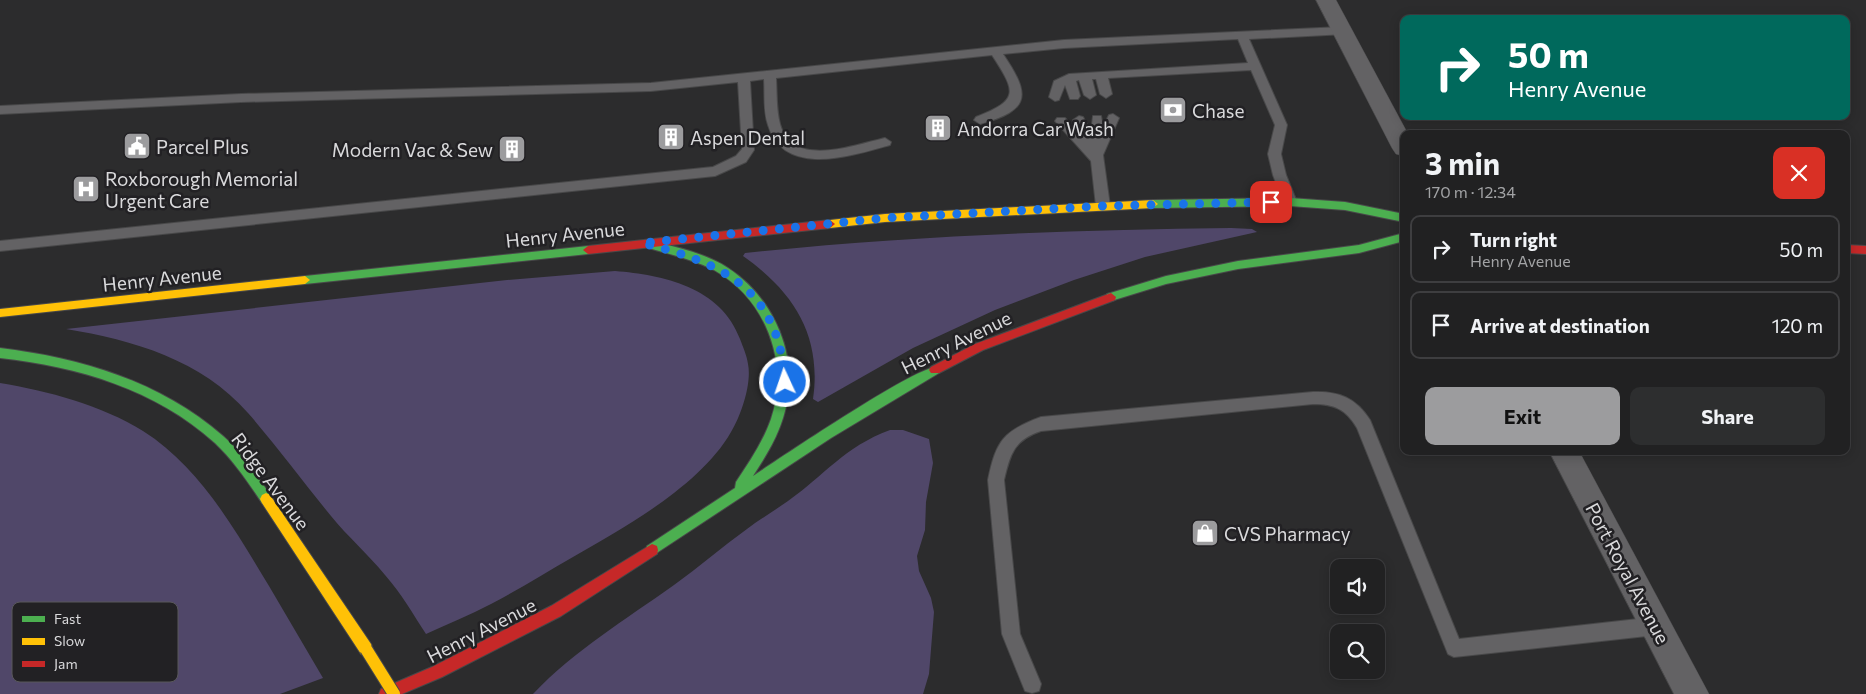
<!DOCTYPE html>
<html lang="en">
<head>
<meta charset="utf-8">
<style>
  :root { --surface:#212122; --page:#2d2e2f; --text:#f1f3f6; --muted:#a2a3a5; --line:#3e3e40; --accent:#9c9c9e }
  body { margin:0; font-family:Commissioner,sans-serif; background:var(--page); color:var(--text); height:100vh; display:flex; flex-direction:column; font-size:19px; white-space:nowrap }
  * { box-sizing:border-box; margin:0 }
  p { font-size:16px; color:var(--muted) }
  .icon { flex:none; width:28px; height:28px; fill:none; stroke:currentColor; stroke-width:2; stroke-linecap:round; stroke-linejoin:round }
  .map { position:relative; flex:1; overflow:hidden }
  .panel { position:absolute; left:1400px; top:130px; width:450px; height:325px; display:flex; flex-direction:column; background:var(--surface); border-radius:10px; box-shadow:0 2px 12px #0003,0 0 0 1px var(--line) }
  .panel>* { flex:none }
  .guide { position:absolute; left:1400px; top:15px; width:450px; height:105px; border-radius:10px; box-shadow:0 2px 12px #0003,0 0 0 1px var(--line); background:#00695c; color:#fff; overflow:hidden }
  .fabs { position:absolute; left:1330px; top:559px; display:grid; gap:10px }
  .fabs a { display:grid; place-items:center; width:55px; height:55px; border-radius:10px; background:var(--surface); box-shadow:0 2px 12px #0003,0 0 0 1px var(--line); font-size:25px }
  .pin { position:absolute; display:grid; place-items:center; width:42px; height:42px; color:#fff; margin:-21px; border-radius:10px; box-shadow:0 2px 8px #0006 }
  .me { position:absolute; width:55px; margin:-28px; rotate:357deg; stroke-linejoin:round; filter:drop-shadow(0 0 4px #0008) }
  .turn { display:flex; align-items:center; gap:18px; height:105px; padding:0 25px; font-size:22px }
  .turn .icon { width:65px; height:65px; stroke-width:2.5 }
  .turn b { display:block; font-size:35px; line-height:42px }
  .round { display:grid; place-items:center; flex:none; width:52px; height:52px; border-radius:10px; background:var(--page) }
  .headline { display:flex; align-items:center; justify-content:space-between; height:85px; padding:0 25px }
  h1 { font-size:30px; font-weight:700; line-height:38px }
  .button { display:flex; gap:10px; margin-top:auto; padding:10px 25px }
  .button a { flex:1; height:58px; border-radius:10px; background:var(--accent); color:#111; font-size:20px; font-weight:700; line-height:58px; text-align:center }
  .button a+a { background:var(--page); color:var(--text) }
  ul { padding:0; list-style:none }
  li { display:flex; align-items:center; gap:15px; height:68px; margin:0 10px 8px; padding:0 15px; border:2px solid var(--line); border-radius:10px }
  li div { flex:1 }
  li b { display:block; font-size:19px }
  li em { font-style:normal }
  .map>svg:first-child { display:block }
  .green { fill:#504769 }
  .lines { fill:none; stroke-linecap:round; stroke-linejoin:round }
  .lane-casing { stroke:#484849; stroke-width:2 }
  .street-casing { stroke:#484849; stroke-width:1 }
  .fast-casing { stroke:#484849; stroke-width:2 }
  .slow-casing { stroke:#484849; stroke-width:2 }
  .jam-casing { stroke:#484849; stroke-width:2 }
  .lane { fill:#636264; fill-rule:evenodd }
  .street { fill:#636264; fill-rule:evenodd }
  .fast { fill:#4caf50; fill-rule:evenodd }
  .slow { fill:#ffc107; fill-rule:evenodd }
  .jam { fill:#c62828; fill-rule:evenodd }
  .slow-bridge-casing { stroke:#484849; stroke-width:14; stroke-linecap:butt }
  .slow-bridge { stroke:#ffc107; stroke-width:12 }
  .route { stroke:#1a73e8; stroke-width:9; stroke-dasharray:0 16.2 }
  .labels { text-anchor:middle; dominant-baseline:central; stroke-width:5; stroke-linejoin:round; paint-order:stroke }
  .poi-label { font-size:19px; fill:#d9d9db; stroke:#222124; text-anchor:start }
  .street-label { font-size:19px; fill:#d9d9db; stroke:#222124 }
  .key { fill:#222124; stroke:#59585b; stroke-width:1 }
  .key-label { font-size:14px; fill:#d9d9db }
</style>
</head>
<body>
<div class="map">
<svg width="1866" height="694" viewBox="0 0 1866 694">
  <rect width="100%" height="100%" fill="#2c2c2d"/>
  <path class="green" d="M1231,228L1252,229L1257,232L1145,257L1074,280L995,310L913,348L818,402L813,399C822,336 794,292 743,256L745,253C907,236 1069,230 1231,228Z
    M615,271C663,275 721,287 740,339C743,347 747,356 748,364C752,383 741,416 731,432C701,485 624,528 573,557C545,573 518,590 491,604C470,615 447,624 426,634C413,614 401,593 385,575C368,554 348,537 331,516C303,482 277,446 248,413C202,360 133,340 66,329L507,280Z
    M0,383C48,391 101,405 143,431C200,467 235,530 269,586C287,617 305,647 323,678L280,694H0Z
    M890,430H903L929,439L933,463L926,502L925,530L917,556L919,571L931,598L934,612L929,674L923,694H533C575,650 625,620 674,585C699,567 722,547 747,529C760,519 774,511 788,501C825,475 844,447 890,430Z"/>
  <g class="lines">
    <g class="lane-casing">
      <path id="lane" d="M1342,27L1348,31L1346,34L1249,39L1287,125L1281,154L1286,175L1297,202L1295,205H1285L1283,202L1273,175L1268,154L1275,125L1251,70L1108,78L1112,94L1106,98L1100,94L1096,79H1092L1096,95L1090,99L1084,95L1079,80L1076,81L1080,96L1078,99H1070L1065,85L1059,100L1055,101L1049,97L1054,81L1069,74L1248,63L1238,39L1064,48L1003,54C1030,94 1032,110 980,124L974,120L976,117C1020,100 1016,92 992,55L776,78C777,93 776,109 780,124C792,169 854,145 885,138L891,142L890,145C851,156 784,178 768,125C763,111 765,94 764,79L750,81L754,150L746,162L715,176L0,251V241L713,167L736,156L742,149L738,82L651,91L241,102L0,114V106L241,94L651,83L1064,40Z
        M1113,114L1119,118L1103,155L1110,206L1108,209H1098L1096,206L1091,161L1055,121L1057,118H1065L1077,131L1073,120L1079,116L1083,117L1091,132L1093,116H1101L1103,127L1109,115Z
        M1313,392C1339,391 1356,398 1370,420L1459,639L1656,617L1662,620L1665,626L1662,632L1656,635L1454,657L1448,654L1357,428C1346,409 1334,404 1313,404L1041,431C1014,440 1010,454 1004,480L1020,634L1041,684L1039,691L1032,693L1025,691L1002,634L988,480C996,441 1003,431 1041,417Z"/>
    </g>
    <g class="street-casing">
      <path id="street" d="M1316,0H1336L1408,134H1404V156L1396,154L1392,148Z
        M1549,451H1579L1709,694H1674Z"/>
    </g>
    <g class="fast-casing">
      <path id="fast" d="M1290,198L1345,202L1404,214V222L1345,210L1290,206L1153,208L1148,204L1153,200Z
        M1404,233V241L1359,253L1238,269L1166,284L1111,301L1106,297L1107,294L1166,276L1238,261L1359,245Z
        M656,242C680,248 707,254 728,268C774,298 800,357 785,411C779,435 766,456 753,476C776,461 923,361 939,367L941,370L939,373L831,438L652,556L647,554L646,550L647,546L735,488L736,482C749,462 763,442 771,419C790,363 766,299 714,270C694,260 673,255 652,249L651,246Z
        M588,246L593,250L588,254L305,284L300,280L305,276Z
        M0,348C81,358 160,381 223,436C242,453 256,474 270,495L272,499L270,503L266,505L262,503C248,482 233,460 215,443C155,389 79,367 0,358Z"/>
    </g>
    <g class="slow-casing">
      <path id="slow" d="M1153,200L1158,204L1153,208L885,222L830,228L825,224L830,220L885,214Z
        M305,276L310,280L305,284L0,317V309Z
        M266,493L270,495L371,644L373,649L371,654L366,656L361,654L262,503L260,499L262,495Z"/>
    </g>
    <g class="jam-casing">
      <path id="jam" d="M830,220L835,224L830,228L588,254L583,250L588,246Z
        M1846,245L1866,246V254L1846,253Z
        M1111,293L1116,297L1115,300L983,350L939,373H931L929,370L931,367L975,344Z
        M652,544L657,546L658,550L657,554L561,616L442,677L402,694H379L381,689L432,667L551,606Z"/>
    </g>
    <use href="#lane" class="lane"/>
    <use href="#street" class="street"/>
    <use href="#fast" class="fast"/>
    <use href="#slow" class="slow"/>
    <use href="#jam" class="jam"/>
    <g class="slow-bridge-casing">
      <path id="slow-bridge" d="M366,649L394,694"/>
    </g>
    <use href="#slow-bridge" class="slow-bridge"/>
  </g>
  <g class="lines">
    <path class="route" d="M785,382C779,289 723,263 642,243L885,218L1103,206L1271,202"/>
  </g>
  <defs>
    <g id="bank-square" transform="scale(1.4375)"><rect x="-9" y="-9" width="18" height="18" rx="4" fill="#9c9c9e" stroke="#222124"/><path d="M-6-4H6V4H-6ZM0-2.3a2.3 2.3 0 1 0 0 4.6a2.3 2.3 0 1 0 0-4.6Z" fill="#fff"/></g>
    <g id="building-square" transform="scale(1.4375)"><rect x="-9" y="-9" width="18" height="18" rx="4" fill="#9c9c9e" stroke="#222124"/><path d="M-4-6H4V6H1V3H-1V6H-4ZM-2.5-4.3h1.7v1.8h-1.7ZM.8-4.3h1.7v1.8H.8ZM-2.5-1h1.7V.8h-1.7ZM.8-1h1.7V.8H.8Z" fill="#fff"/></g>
    <g id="civic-square" transform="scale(1.4375)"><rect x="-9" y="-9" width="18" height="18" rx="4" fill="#9c9c9e" stroke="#222124"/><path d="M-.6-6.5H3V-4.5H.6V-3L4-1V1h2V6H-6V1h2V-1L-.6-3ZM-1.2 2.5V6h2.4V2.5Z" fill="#fff"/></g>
    <g id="hospital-square" transform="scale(1.4375)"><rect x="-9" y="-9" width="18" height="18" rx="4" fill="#9c9c9e" stroke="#222124"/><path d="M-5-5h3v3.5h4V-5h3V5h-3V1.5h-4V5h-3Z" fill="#fff"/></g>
    <g id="shop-square" transform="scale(1.4375)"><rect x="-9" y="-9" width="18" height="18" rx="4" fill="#9c9c9e" stroke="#222124"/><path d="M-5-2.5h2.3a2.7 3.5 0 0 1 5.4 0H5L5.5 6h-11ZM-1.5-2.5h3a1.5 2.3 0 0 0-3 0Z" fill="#fff"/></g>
  </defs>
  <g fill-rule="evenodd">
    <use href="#bank-square" x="1173" y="110"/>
    <use href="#building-square" x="938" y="128"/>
    <use href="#building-square" x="671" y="137"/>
    <use href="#civic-square" x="137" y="146"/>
    <use href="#building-square" x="512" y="149"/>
    <use href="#hospital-square" x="86" y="189"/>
    <use href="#shop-square" x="1205" y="533"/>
  </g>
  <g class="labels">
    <g class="poi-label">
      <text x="1192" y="110">Chase</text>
      <text x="957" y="128">Andorra Car Wash</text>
      <text x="690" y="137">Aspen Dental</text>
      <text x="156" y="146">Parcel Plus</text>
      <text x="493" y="149" text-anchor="end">Modern Vac &amp; Sew</text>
      <text x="105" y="178">Roxborough Memorial<tspan x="105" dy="22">Urgent Care</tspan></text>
      <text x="1224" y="533">CVS Pharmacy</text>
    </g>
    <g class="street-label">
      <text transform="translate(565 234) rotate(-6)">Henry Avenue</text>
      <text transform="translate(162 278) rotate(-6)">Henry Avenue</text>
      <text transform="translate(956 342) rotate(-26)">Henry Avenue</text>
      <text transform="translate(271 481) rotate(53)">Ridge Avenue</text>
      <text transform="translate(1628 573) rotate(62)">Port Royal Avenue</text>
      <text transform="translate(481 630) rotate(-27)">Henry Avenue</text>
    </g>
  </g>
  <rect x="12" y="602" width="166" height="80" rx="8" class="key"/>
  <rect x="22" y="616" width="23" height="6" fill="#4caf50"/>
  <rect x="22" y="638" width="23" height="7" fill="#ffc107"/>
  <rect x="22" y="661" width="23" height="6" fill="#c62828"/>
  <g class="key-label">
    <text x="54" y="624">Fast</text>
    <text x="54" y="646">Slow</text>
    <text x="54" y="669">Jam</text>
  </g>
</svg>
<div class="fabs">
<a><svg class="icon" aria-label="sound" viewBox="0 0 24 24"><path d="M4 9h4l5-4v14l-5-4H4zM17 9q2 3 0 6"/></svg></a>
<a><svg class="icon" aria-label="search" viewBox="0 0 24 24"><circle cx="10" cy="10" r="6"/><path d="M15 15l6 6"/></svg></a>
</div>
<div class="pin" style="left:1271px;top:202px;background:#d93025"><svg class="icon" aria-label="arrive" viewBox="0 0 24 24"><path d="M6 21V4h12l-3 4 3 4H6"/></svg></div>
<svg class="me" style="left:785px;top:382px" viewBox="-20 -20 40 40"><circle r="17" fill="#1a73e8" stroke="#fff" stroke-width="3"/><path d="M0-11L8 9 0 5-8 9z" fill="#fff"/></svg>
<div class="guide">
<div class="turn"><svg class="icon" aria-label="right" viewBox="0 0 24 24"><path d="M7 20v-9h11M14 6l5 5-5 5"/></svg><div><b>50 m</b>Henry Avenue</div></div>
</div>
<section class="panel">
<div class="headline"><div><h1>3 min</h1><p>170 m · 12:34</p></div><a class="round" style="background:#d93025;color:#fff"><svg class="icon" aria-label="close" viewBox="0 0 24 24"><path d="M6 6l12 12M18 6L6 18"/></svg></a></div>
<ul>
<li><svg class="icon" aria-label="right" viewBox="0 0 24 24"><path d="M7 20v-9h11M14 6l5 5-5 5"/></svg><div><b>Turn right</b><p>Henry Avenue</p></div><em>50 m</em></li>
<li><svg class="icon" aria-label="arrive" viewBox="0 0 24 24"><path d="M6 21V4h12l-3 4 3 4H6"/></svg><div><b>Arrive at destination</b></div><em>120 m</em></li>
</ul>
<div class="button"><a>Exit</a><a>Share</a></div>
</section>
</div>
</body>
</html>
